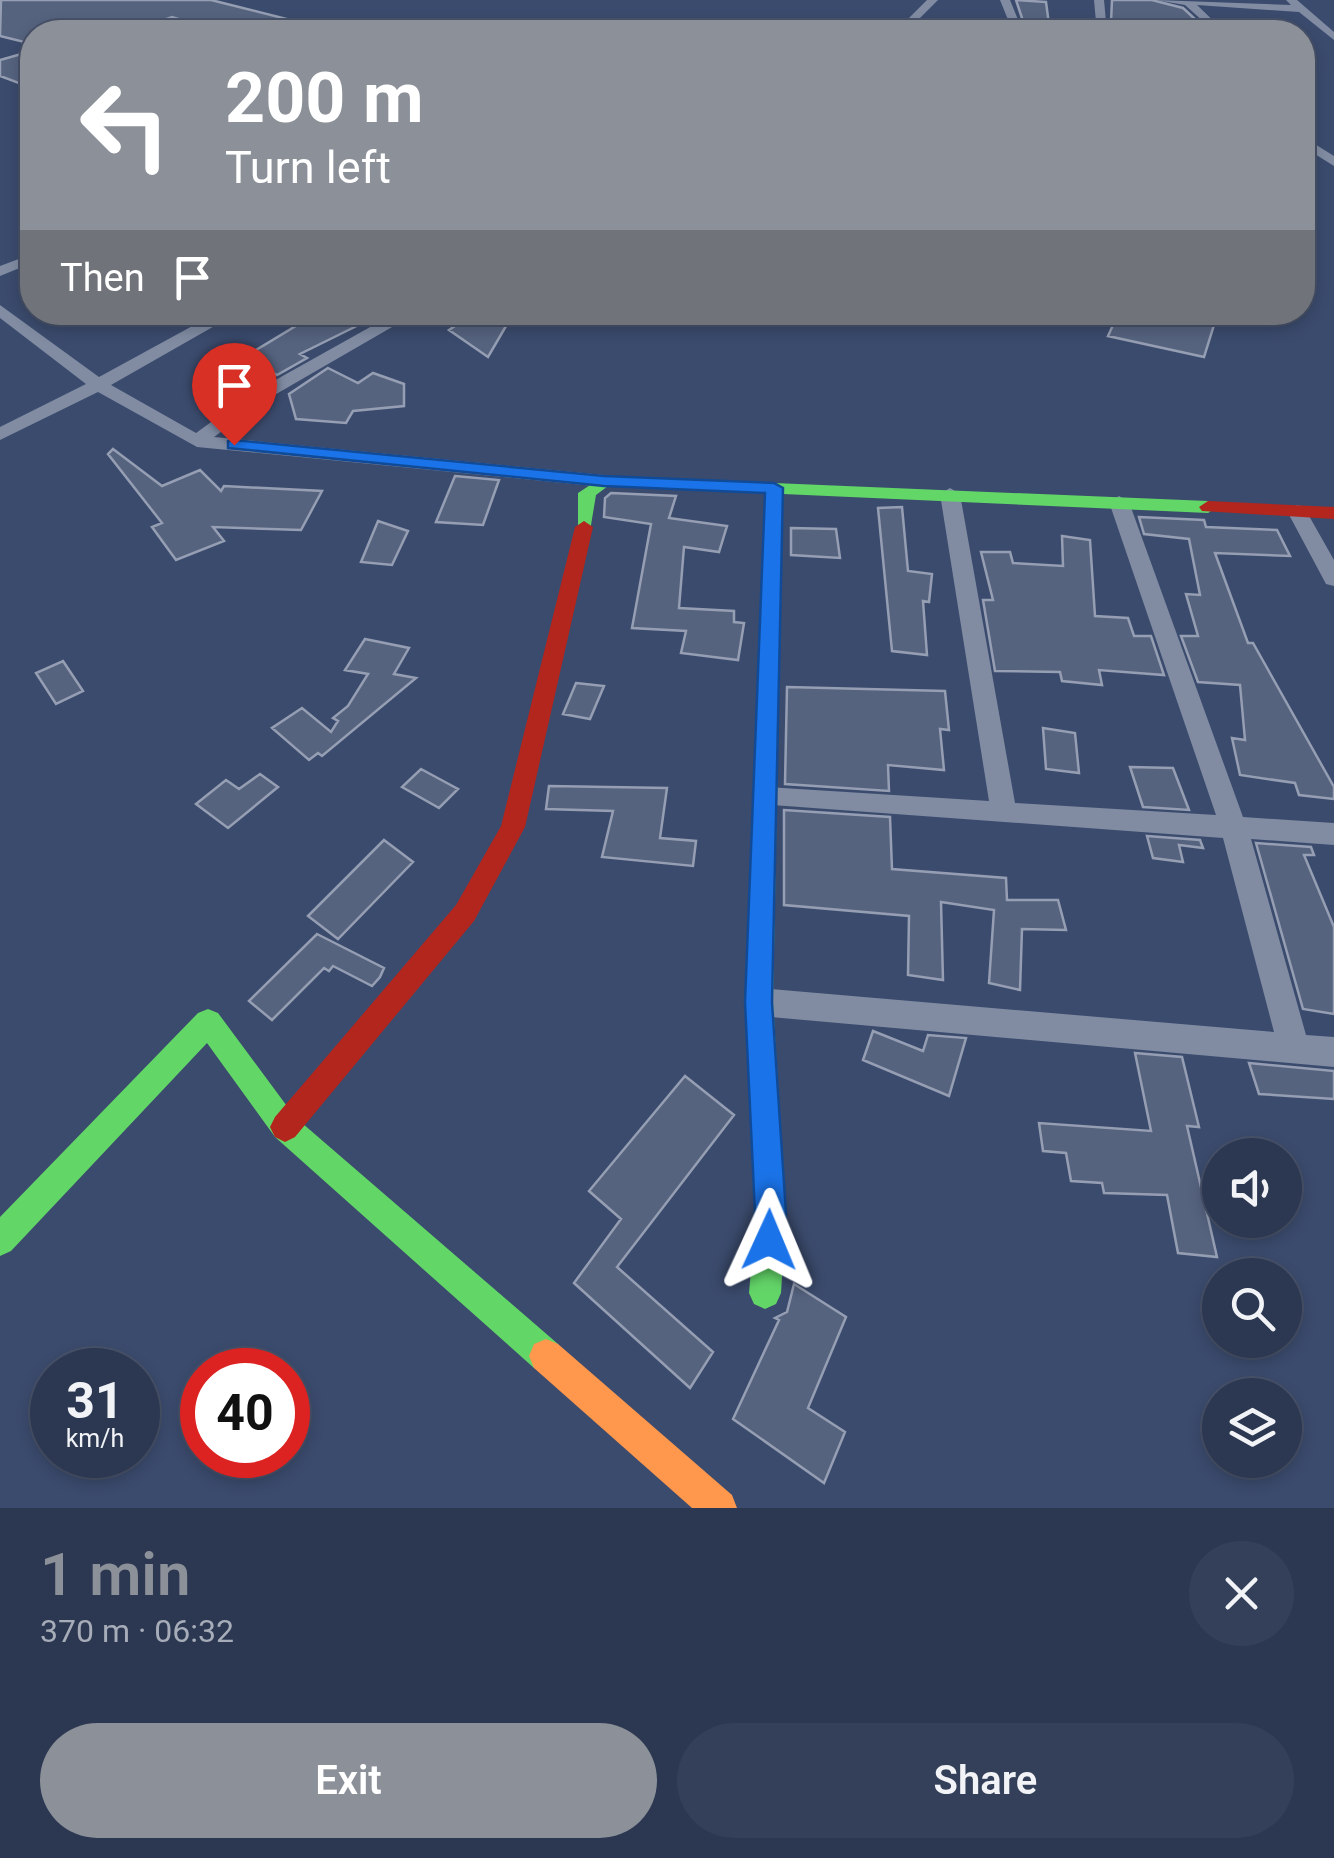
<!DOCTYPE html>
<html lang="en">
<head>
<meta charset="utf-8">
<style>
  :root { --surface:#2c3852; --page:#343f59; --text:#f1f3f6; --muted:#a6acb8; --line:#485269; --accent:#8c9099 }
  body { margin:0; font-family:Roboto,sans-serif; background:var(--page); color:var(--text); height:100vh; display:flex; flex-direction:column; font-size:38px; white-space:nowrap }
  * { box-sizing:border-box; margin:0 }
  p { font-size:32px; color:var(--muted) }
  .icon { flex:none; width:55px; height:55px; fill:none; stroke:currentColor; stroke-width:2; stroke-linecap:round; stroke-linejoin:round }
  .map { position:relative; height:1508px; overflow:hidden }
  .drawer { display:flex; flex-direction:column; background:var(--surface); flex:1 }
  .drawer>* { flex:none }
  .top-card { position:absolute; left:20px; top:20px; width:1295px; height:305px; border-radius:40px; box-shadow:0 5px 15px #0003,0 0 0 2px var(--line); background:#8c9099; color:#fff; overflow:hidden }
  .tools { position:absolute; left:1202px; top:1138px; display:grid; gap:20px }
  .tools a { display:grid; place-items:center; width:100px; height:100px; border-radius:50%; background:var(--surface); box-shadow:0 5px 15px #0003,0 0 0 2px var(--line); font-size:50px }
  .speed { position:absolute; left:30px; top:1348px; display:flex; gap:20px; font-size:50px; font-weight:700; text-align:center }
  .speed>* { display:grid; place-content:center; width:130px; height:130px; border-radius:50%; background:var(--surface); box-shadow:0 5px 15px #0003,0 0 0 2px var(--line); line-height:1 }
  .speed small { font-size:25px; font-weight:400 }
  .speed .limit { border:15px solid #d22; background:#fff; color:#111 }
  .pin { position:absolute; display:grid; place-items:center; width:85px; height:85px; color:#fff; margin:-102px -42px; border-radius:50% 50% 50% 0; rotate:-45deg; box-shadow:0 0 10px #0007 }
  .pin .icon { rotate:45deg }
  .me { position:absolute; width:110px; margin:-55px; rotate:1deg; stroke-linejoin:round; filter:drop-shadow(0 0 8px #0008) }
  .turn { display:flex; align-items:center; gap:35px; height:210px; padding:0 40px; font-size:45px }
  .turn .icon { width:130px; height:130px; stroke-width:2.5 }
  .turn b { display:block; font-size:70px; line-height:85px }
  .then { display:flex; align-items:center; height:95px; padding:0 40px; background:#0003; gap:20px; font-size:38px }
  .round { display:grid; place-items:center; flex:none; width:105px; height:105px; border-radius:52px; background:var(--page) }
  .head { display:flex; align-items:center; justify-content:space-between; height:170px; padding:0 40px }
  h1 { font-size:60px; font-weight:600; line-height:75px; color:var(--accent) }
  .action { display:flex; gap:20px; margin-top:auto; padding:20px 40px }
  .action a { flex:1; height:115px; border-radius:60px; background:var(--accent); color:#fff; font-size:40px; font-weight:600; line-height:115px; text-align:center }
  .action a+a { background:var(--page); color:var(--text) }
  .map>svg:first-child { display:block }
  .building { fill:#56637f; stroke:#959eb2; stroke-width:2.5 }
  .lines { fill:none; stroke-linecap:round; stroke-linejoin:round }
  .street { fill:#818ca3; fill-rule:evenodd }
  .fast { fill:#63d668; fill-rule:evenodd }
  .slow { fill:#ff974d; fill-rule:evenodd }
  .jam { fill:#b3261e; fill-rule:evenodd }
  .route { fill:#1a73e8; stroke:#114b97; stroke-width:2.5 }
</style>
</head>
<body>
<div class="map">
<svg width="1334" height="1508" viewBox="0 0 1334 1508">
  <rect width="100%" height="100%" fill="#3b4b6d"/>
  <path class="building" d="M1,0H211L283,18L237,32H222L172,17L136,30L111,24L83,32H32V44L0,36Z
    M1016,0L1046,2L1050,32L1026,30Z
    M1112,0H1152L1183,8L1196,20L1186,29H1170L1171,32H1117L1111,22Z
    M32,51V88L0,76V60Z
    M319,312H385L300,354L307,358L277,375L250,362L254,360L246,356Z
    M476,312L509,321L488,357L449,330Z
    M1119,312H1218L1204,357L1108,336Z
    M328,368L358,383L373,373L404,384V406L353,411L346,423L296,419L289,394Z
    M113,449L162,486L200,470L221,491L224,486L322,491L301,530L213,527L224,541L176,560L152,527L162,523L108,454Z
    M455,476L499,480L483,525L436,522Z
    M611,493L676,496L669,518L727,526L719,552L684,547L679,608L734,611V622L744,623L738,660L681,653L686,631L632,628L651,524L604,517L605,498Z
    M902,507L908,571L932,574L929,602L923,601L927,655L892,651L878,508Z
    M1139,517L1204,520L1206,527L1277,530L1290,556L1215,553L1248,643H1253L1334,787V799L1299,795L1295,783L1240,775L1232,738L1245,740L1240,685L1198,682L1181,636H1198L1186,594L1200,595L1189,539L1144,534Z
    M378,521L408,531L392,565L361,562Z
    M791,528L836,529L840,558L791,555Z
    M1062,536L1090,540L1095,616L1128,618L1134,636H1151L1164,675L1099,670L1102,685L1062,681L1060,672L995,671L983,600H993L981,552H1010L1013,563L1063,566Z
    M365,639L409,648L394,674L416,678L322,756L318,753L309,760L272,728L302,708L331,732L338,721L333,718L348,706L368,674L345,670Z
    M63,661L83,691L56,704L36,673Z
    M576,683L604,686L590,719L563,714Z
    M787,687L945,691L949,730L940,729L944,770L888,765L889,791L785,784Z
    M1043,728L1075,733L1079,773L1046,769Z
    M1130,767L1173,768L1189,810L1143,807Z
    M421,769L458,789L439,808L402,787Z
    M260,774L278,787L228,828L196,804L226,780L239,789Z
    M549,786L667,788L660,838L696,841L693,866L602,857L613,811L546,809Z
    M784,810L890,817L892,869L1006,878L1007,900H1058L1066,930L1022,929L1020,990L989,983L994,910L941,902L943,980L908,975L909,916L784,905Z
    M1147,836L1200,840L1203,848L1179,845L1183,862L1153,858Z
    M384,840L413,862L338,939L308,916Z
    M1256,843L1311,847L1314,855H1304L1334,927V1014L1303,1009Z
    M317,934L384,968L380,977L372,986L333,966L329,971L324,968L272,1020L249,1001Z
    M873,1031L923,1051L928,1035L966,1038L949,1096L863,1060Z
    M1135,1053L1182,1057L1199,1127L1187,1126L1217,1257L1178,1253L1167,1195L1104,1193L1102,1183L1071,1181L1066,1153L1043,1151L1039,1123L1151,1131Z
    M1249,1063L1334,1071V1099L1259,1094Z
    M685,1076L734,1115L617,1267L713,1352L690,1388L574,1283L621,1219L589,1191Z
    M794,1284L846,1317L808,1408L845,1432L824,1483L733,1419L779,1320L775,1318L787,1312Z"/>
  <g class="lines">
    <path class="street" d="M927,0H938L918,20V32H908V19Z
      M1000,0H1010L1023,32H1013Z
      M1094,0H1104L1106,22L1113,32H1103L1096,22Z
      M1156,0L1291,5L1286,0H1297L1334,32V40L1299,12L1197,5L1225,32H1215L1185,5Z
      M1302,136L1334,156V166L1302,146Z
      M32,254V263L0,276V266Z
      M0,305L99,377L218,312H239L111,385L196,433L247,396L397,312H418L259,404L214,437L604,475L614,481L604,487L197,447L98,392L0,440V427L86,384L0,318Z
      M950,488L960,494L1015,803L1216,815L1109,502L1119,496L1129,502L1243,817L1334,823V845L1251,839L1306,1035L1334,1037V1067L759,1016L748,1012L744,1002L748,992L759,988L1274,1032L1223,838L758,804L754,797L758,790L767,787L989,801L940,494Z
      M1297,505L1304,507L1334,560V586L1326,584L1287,511Z"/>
    <path class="fast" d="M604,476L1208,501L1217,507L1208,513L783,494L773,1002L786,1213L781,1293L776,1304L765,1309L754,1304L749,1293L756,1213L745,1002L765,493L608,486L596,495L590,531H578V493Z
      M208,1009L218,1013L295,1117L558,1344L563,1356L558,1368L546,1373L534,1368L275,1137L207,1043L11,1251L0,1256V1217L198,1013Z"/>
    <path class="slow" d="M546,1339L558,1344L732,1495L737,1508H692L534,1368L529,1356L534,1344Z"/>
    <path class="jam" d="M1208,501L1334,507V519L1202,511L1199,507Z
      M584,521L593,527L525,827L474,921L295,1137L285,1142L275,1137L270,1127L275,1117L456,905L501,826L575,527Z"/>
  </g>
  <path class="route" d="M234,440L604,476L774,483L783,488L772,1002L786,1213L780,1251L769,1255L758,1251L753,1240L755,1213L745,1002L765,493L604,486L228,448V441Z"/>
</svg>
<div class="tools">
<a><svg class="icon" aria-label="sound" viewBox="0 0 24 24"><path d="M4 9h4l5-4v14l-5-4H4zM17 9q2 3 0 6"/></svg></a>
<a><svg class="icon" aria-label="search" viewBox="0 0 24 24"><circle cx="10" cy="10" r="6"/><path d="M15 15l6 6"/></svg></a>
<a><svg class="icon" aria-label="layers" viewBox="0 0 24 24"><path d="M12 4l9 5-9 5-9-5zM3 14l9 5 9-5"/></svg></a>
</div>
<div class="speed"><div>31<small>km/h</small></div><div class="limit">40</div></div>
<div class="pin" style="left:234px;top:445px;background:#d93025"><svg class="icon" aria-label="arrive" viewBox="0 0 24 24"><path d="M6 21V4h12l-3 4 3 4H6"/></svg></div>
<svg class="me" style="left:769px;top:1240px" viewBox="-20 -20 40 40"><path d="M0-17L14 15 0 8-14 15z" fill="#1a73e8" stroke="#fff" stroke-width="4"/></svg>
<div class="top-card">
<div class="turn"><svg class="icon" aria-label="left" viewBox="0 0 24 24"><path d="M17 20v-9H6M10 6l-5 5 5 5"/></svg><div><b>200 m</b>Turn left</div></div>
<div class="then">Then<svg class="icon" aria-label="arrive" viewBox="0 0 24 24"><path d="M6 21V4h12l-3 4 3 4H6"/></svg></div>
</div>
</div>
<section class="drawer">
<div class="head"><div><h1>1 min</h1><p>370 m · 06:32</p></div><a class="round"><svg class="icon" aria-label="close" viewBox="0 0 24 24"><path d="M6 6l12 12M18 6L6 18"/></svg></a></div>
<div class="action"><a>Exit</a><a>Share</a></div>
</section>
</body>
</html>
